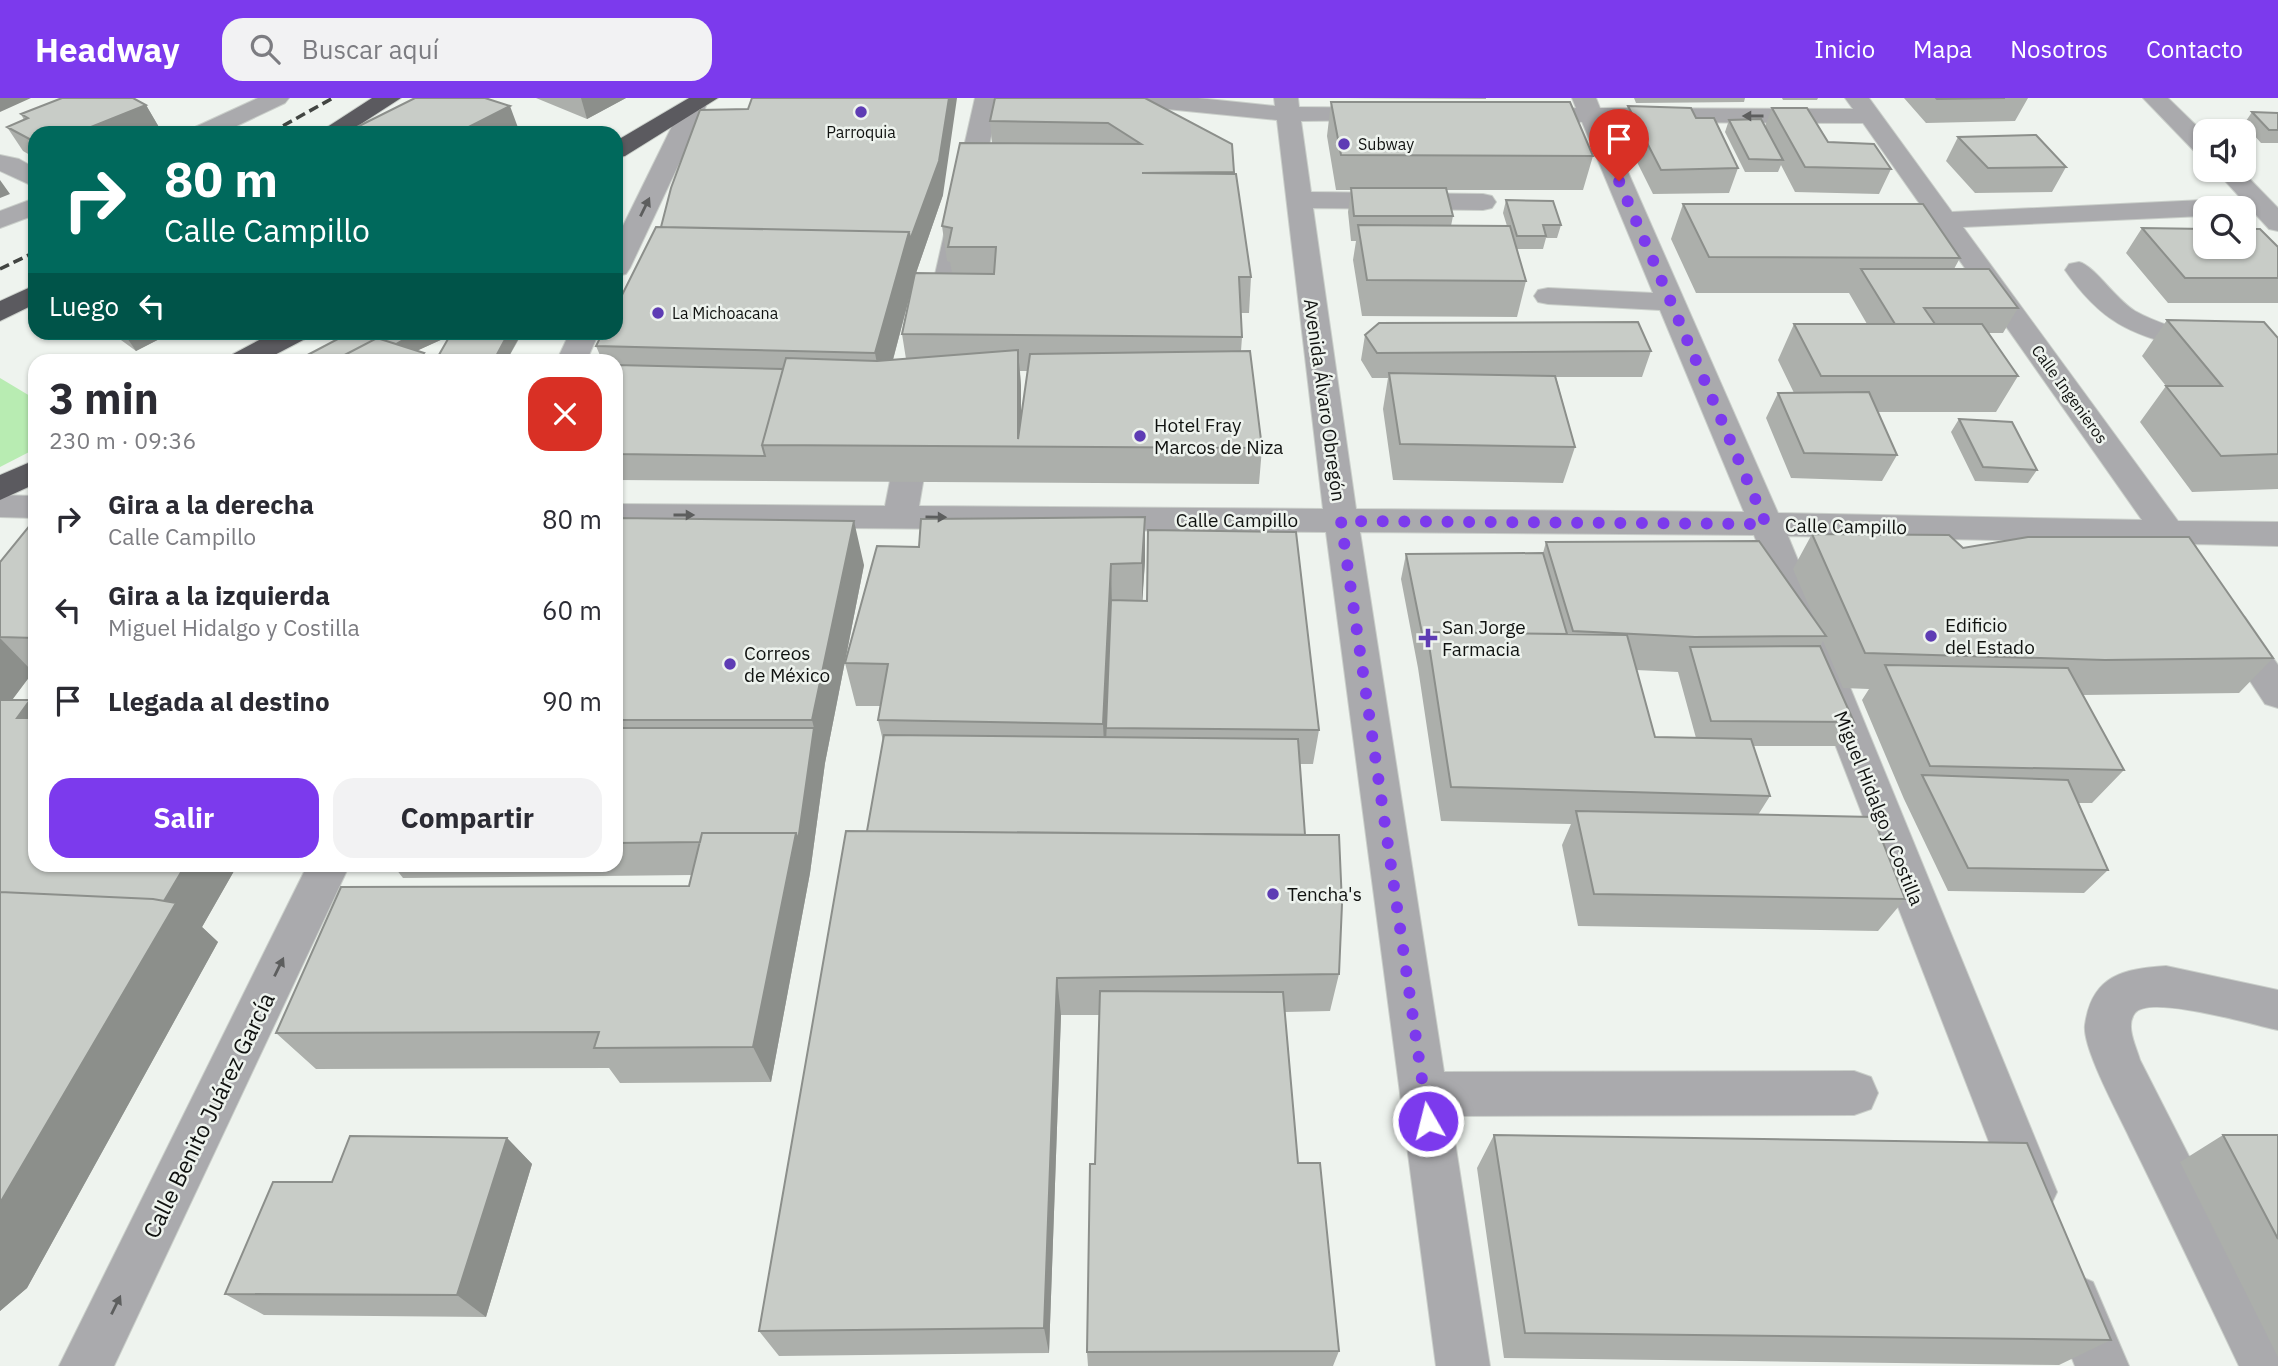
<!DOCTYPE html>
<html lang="es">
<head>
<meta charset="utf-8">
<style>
  :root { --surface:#fff; --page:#f2f2f3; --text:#2b2b33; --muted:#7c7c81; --accent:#7c3aed }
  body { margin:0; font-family:"IBM Plex Sans",sans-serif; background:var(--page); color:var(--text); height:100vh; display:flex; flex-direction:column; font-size:26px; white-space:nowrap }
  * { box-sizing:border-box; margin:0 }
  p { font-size:23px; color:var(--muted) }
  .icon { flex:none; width:38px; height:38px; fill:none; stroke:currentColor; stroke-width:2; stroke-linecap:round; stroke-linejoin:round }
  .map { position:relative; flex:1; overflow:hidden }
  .sheet { position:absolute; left:28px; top:256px; width:595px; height:518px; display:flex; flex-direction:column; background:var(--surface); border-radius:21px; box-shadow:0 2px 5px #0004 }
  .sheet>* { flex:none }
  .top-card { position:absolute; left:28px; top:28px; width:595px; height:214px; border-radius:21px; box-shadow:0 2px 5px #0004; background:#00695c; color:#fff; overflow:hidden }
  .buttons { position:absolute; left:2193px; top:21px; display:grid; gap:14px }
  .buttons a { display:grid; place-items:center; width:63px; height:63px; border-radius:14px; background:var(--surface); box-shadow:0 2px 5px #0004; font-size:35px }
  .pin { position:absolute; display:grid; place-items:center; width:60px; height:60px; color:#fff; margin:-72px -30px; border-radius:50% 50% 50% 0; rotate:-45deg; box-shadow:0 0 7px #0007 }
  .pin .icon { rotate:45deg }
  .me { position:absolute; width:77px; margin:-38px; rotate:352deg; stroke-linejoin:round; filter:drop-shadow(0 0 5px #0008) }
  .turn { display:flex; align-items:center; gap:24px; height:147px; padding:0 21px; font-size:32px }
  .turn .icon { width:91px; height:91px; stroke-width:2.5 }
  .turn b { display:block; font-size:49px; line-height:60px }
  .then { display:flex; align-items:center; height:66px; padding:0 21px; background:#0003; gap:14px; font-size:26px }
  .round { display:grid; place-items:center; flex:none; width:74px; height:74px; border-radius:21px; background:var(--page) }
  .overview { display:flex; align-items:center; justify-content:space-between; height:119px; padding:0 21px }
  h1 { font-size:42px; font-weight:700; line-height:52px }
  .button { display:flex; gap:14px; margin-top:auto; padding:14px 21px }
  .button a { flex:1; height:80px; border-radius:21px; background:var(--accent); color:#fff; font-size:28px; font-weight:700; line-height:80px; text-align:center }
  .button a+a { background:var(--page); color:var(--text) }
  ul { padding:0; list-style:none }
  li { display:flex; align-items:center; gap:21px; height:91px; padding:0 21px }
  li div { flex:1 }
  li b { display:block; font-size:26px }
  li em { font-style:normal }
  header { display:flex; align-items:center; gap:42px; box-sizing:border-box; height:98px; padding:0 35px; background:var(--accent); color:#fff }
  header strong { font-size:33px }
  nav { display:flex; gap:38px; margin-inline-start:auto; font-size:24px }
  .search { width:490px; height:63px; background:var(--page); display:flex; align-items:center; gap:18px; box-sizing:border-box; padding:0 24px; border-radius:21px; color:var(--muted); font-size:26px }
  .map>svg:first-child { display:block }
  .green { fill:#b8ecb2 }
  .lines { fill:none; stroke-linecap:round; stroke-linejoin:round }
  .minor-casing { stroke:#cacfca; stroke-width:2 }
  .highway-casing { stroke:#cacfca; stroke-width:2 }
  .minor { fill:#aaaaad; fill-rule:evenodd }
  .highway { fill:#5b5a5f; fill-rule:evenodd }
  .rail { stroke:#424542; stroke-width:3.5; stroke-dasharray:10 5; stroke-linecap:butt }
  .wall { fill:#acafab; fill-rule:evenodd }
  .shaded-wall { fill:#8c8f8b }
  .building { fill:#c8ccc7; stroke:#8c8f8b; stroke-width:2 }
  .oneway { fill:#5d5e5e }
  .route { stroke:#7c3aed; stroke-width:12; stroke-dasharray:0 21.6 }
  .poi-dot { fill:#5e3cb4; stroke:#eef3ee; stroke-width:2.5 }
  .labels { text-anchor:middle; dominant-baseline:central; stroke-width:5; stroke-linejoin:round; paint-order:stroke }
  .far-poi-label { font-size:16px; fill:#101210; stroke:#eef3ee; text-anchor:start }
  .far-street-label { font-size:16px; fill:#101210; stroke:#eef3ee }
  .street-label { font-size:19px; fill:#101210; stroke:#eef3ee }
  .poi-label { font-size:19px; fill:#101210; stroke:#eef3ee; text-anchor:start }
  .near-street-label { font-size:23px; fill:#101210; stroke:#eef3ee }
</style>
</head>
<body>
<header>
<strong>Headway</strong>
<div class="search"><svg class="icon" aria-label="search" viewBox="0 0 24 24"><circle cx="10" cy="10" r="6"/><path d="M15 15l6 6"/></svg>Buscar aquí</div>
<nav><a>Inicio</a><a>Mapa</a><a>Nosotros</a><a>Contacto</a></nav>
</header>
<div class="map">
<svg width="2278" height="1268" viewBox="0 0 2278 1268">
  <rect width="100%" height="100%" fill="#eef3ee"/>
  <path class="green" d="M0,280L35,301V351L0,369Z"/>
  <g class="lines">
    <g class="minor-casing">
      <path id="minor" d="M258,0H289L285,5L222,35H190L193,30Z
        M975,0H999L952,225L948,231L938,234L928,231L924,225Z
        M1114,0H1198L1275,8L1274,0H1298L1299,9L1390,10L1394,15L1390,20L1382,22L1301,23L1311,94L1483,96L1492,98L1496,104L1492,110L1483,112L1313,110L1356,411L1744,414L1660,212L1548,206L1538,204L1534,198L1538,192L1548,190L1653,195L1582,24L1560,22L1556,17L1560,12L1576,10L1572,0H1596L1600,10L1853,11L1845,0H1869L1952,114L2203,102L2212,104L2216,110H2205L2203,118L1963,129L2178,423L2278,424V448L2194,446L2196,449L2191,457C2175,462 2168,459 2158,445L1788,438L2057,1094L2049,1111L2032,1119L2015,1111L1754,437L1360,434L1444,974L1854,973L1871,979L1878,995L1871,1011L1854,1017L1451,1018L1490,1268H1436L1326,434L616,428V406L885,408L900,332L905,325L916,322L927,325L932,332L919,408L1323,411L1277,22L1126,7L1118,5ZM1606,24L1863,25L2142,422L1778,415Z
        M2143,0H2168L2205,36V57L2196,55Z
        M694,1L702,3L706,8L630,170L626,176L616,178V142L682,8L686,3Z
        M0,57L19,61L35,70V89L0,73Z
        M2215,72H2241L2278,110V133L2269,131Z
        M35,100V117L0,130V113Z
        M2079,164C2095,168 2115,201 2135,213C2180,238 2234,239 2278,265V287C2259,282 2243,270 2224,263C2150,236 2114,243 2065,172L2069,166Z
        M570,234H599L587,262H557Z
        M0,397L35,398V420L0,419Z
        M2232,515L2245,519L2278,567V610L2265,606L2214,528L2219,519Z
        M308,766H350L114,1268H59Z
        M2166,868L2278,892V932C2254,927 2149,896 2135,915C2125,928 2136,948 2140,962L2278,1233V1268H2239C2203,1192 2167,1116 2130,1041C2119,1017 2082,950 2085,927C2092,877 2123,871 2166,868Z
        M2075,1176L2093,1184L2129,1268H2075L2049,1202L2057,1184Z"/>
    </g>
    <g class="highway-casing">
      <path id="highway" d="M372,0H401L347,35H318Z
        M689,0H718L625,58L616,60V43Z
        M35,187V206L0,223V203Z
        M274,234H311L307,240L265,262H229L233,256Z
        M35,362V386L0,402V377Z"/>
    </g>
    <use href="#minor" class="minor"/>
    <use href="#highway" class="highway"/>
    <path class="rail" d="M270,35L333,0
      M0,171L35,154"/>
  </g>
  <path class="wall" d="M536,0H626L587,21Z
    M995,0L1232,46L1234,76L1251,179L1249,215H1241L1242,239L1241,253L1262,350L1259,386L616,382V262H602L596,248L661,129L943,97L916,175H952L950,164L947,163L942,128L992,45L990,23ZM913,185L902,236L906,261L893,262ZM1020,273H1028L1021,319V288Z
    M1344,0H1486V1Z
    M1634,0H1745L1744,4L1636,5Z
    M1782,0H1818L1817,2H1783Z
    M1904,0H2028L2015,23L1926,25Z
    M1331,4L1593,58L1583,92H1446L1453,118L1451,128H1507L1503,115L1506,102L1561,127L1557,140H1546L1543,151H1516L1526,183L1517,219L1362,218L1353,162L1356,143H1351L1348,114L1351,92H1336L1327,38Z
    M146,7L160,31L35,35V60L23,53L7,29L24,22L21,16Z
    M1628,8L1696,20L1738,70L1729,95L1653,96L1621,32Z
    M1772,10L1828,44L1891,71L1879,96L1795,94L1781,67L1778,74H1745L1725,34L1729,22L1765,28Z
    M2252,14L2278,15V45H2261L2244,26Z
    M1958,39L2066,69L2052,94L1975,95L1946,63Z
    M1683,106L1960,160L1954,171L2018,210L2003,235H1989L2018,278L1996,314H1878L1897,357L1882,383L1791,380L1766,320L1778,295H1794L1778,262L1794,226H1867L1849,195H1696L1671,141Z
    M2142,130L2278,149V205H2168L2126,155Z
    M2167,222L2278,240V391L2192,394L2140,324L2166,288L2142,258Z
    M110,234H173L136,253Z
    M351,234H523L507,262H436L449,240H445L416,253L424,255L428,262H298Z
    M1365,237L1651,253L1642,279H1556L1575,349L1563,385L1393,382L1383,311L1388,280H1372L1361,262Z
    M1959,321L2037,372L2028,385L1975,383L1951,334Z
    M616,420L864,467L825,665L810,775L771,984L620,985L609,970L316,971L276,935L689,788L692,777L403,780L392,766H616Z
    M35,421V574H33L12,602H30L35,607V766H238L202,829L218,844L27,1190L0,1213V464Z
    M1812,436L1963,450L2273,560L2239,595L2083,597L2124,672L2092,705H2078L2108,772L2084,795L1948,793L1904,701L1862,602L1869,591L1843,590L1823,543L1820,548L1854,624L1838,648H1753L1770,698L1758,717L1905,801L1878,833L1578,828L1562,747L1571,726L1441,723L1418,570L1401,481L1406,456L1543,455L1546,444L1814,520L1793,471ZM1636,572L1678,574L1696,640L1655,639Z
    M919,449L1145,463L1142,503L1319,632L1313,666H1300L1305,737L1339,876L1330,913L1285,914L1298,1065L1339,1253L1333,1268H1088L1087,1254L1095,1066L1099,917H1061L1049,1255L779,1258L759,1233L867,733L883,643L878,622L880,608H856L845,565Z
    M1494,1037L2111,1242L2059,1267L1504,1260L1477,1070Z
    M2223,1037H2278V1259L2180,1064Z
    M507,1040L532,1066L486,1219L264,1217L225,1196L332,1084Z"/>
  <path class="shaded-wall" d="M0,0H31L0,14Z
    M581,0H626L587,21Z
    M949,0H957L943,97L915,178L883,299L875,255L909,134Z
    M146,7L160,31L150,35H76Z
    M510,8L520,35H457Z
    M0,82L10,96L0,100Z
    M123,234H173L136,253Z
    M399,234H443L445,240L410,256Z
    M509,234H513L517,243L507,262H494Z
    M513,234H523L517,243Z
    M403,242L410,256L365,262Z
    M1018,252L1021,288V349L1018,341Z
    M424,255L428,262H416Z
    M1145,419V463L1142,509V465Z
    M854,423L864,467L825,665L810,775L771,984L753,949L814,630L812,622Z
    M1111,466L1112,510L1105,668L1103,626Z
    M0,540L33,574L0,618Z
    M30,602L35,607V630L17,620Z
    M186,766H238L202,829L218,844L27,1190L0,1213V1105L161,808Z
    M1057,880L1061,917L1049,1255L1044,1230Z
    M507,1040L532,1066L486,1219L457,1197Z"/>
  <path class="building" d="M62,0H133L146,7L76,35H35V44L7,29L28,20L21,16Z
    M415,0H485L510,8L457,35H345Z
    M752,0H949L939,63L910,142L909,134L661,129L671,90L700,12L748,11Z
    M995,0H1145L1232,46L1234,74L1142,75L1236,76L1251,179H1239L1242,239L902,236L915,175L994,176L996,149H948L952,130L942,128L960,45L1141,46L1108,25L990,23Z
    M1936,0H2005L1937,1Z
    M1331,4H1570L1593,58L1341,57Z
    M1628,8L1691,10L1696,20H1714L1738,70L1661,72Z
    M1772,10H1807L1828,44L1874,46L1891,71L1805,69Z
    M2252,14L2278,15V32H2269Z
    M1761,21L1783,62L1749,61L1729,22Z
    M2036,37L2066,69L1988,70L1958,39Z
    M1351,90H1446L1453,118H1354Z
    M1506,102L1553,103L1561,127H1543L1546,138H1517Z
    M1683,106H1923L1960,160L1709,159Z
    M1358,127L1510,128L1526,183L1367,182Z
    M656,129L909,134L875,255L596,248L603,234H616V209Z
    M2142,130L2205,131V149H2244V131H2260L2278,149V180H2185Z
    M1861,171H1989L2018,210H1924L1935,226H1895Z
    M2167,222L2264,224L2278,240V356L2221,358L2166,288H2222Z
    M1638,224L1651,253L1377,255L1365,237L1379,225Z
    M1794,226H1982L2018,278H1821Z
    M351,234H391L403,242L396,246L377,240L335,262H298Z
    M452,234H509L494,262H436Z
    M377,240L424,255L416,262H335Z
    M1018,252V341L1030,256L1250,253L1262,350L762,347L786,260L877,263Z
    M273,259L279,262H267Z
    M616,267L783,271L762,347L765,358L616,356Z
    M1389,275L1555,278L1575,349L1400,346Z
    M1869,294L1897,357L1804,355L1778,295Z
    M1959,321L2012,324L2037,372L1983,369Z
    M1145,419L1142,465L1111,466L1103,626L878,622L888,566L845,565L877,448L919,449L921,421Z
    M616,420L854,423L812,622H616Z
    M35,421V540L0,539V464Z
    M1148,432L1296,434L1319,632L1106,630L1111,502L1147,503Z
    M1812,436L1949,437L1963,450L2028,439H2189L2273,560L2105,562L1865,555Z
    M1759,443L1826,538L1695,539L1573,533L1546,444Z
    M1543,455L1567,536L1427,534L1424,545L1406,456Z
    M1427,534L1627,537L1655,639L1751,641L1770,698L1451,689Z
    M1820,548L1854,624L1711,623L1690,549Z
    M1885,567L2068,570L2124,672L1930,668Z
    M0,602H30L17,620H35V766H186L164,803L153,801L0,794Z
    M616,630H814L798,743L796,735H702L700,744L616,745Z
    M884,637L1298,641L1305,737L867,733Z
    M1922,677L2068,682L2108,772L1968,770Z
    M1576,713L1873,719L1905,801L1594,796Z
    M846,733L1339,737L1342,806L1339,876L1057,880L1044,1230L759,1233Z
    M702,735H796L753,949L594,950L599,934L276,935L341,789L689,788Z
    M0,794L153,801L176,805L0,1105Z
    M1100,893L1283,894L1298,1065H1320L1339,1253L1087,1254L1090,1066H1095Z
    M1494,1037L2027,1045L2111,1242L1525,1235Z
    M2223,1037H2278V1141Z
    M350,1038L507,1040L457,1197L225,1196L273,1084H332Z"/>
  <defs><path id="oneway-solid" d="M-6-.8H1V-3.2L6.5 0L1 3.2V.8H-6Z" transform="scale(1.75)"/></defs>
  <g class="oneway">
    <use href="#oneway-solid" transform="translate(1753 18) rotate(-180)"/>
    <use href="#oneway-solid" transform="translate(645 109) rotate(-64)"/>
    <use href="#oneway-solid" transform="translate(684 417)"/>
    <use href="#oneway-solid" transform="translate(936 419) rotate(1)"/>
    <use href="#oneway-solid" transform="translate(279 869) rotate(-64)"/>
    <use href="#oneway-solid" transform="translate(116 1207) rotate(-64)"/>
  </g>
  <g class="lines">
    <path class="route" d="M1428,1023L1341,423L1766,426L1619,83"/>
  </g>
  <g class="poi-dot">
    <circle cx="861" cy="14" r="7"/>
    <circle cx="1344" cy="46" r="7"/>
    <circle cx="658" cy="215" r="7"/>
    <circle cx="1140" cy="338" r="7"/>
    <circle cx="1931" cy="538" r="7"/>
    <path d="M1424.5 529.5h7v7h7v7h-7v7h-7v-7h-7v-7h7z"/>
    <circle cx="730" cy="566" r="7"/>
    <circle cx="1273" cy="796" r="7"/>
  </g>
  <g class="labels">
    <g class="far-poi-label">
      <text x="861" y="34" text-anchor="middle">Parroquia</text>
      <text x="1358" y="46">Subway</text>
      <text x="672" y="215">La Michoacana</text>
    </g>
    <g class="far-street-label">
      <text transform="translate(2070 296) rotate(54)">Calle Ingenieros</text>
    </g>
    <g class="street-label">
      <text transform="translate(1325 302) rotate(82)">Avenida Álvaro Obregón</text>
      <text x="1237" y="422">Calle Campillo</text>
      <text transform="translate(1846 428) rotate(1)">Calle Campillo</text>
      <text transform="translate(1879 710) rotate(68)">Miguel Hidalgo y Costilla</text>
    </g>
    <g class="poi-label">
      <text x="1154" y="327">Hotel Fray<tspan x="1154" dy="22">Marcos de Niza</tspan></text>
      <text x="1945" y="527">Edificio<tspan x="1945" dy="22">del Estado</tspan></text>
      <text x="1442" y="529">San Jorge<tspan x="1442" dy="22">Farmacia</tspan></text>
      <text x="744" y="555">Correos<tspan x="744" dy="22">de México</tspan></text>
      <text x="1287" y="796">Tencha's</text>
    </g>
    <g class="near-street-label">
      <text transform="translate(208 1017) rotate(-64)">Calle Benito Juárez García</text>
    </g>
  </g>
</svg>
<div class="buttons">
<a><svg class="icon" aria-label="sound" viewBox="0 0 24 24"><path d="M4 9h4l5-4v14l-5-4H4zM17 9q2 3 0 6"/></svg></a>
<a><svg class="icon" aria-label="search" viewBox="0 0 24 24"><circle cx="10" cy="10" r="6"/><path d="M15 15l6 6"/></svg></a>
</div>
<div class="pin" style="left:1619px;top:83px;background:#d93025"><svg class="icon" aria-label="arrive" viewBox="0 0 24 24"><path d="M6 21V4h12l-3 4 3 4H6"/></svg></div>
<svg class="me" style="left:1428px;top:1023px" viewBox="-20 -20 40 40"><circle r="17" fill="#7c3aed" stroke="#fff" stroke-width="3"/><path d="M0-11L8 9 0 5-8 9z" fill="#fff"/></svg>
<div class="top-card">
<div class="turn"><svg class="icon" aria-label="right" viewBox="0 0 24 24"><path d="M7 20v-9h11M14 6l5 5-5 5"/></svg><div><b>80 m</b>Calle Campillo</div></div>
<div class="then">Luego<svg class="icon" aria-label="left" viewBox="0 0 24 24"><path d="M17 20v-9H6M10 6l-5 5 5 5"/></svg></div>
</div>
<section class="sheet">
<div class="overview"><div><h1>3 min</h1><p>230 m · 09:36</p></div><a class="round" style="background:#d93025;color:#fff"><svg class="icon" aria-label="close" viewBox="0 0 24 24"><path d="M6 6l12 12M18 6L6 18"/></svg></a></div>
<ul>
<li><svg class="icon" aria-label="right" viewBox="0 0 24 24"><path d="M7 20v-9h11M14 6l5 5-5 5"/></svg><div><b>Gira a la derecha</b><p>Calle Campillo</p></div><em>80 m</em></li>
<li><svg class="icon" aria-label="left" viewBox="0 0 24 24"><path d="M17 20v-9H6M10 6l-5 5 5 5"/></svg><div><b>Gira a la izquierda</b><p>Miguel Hidalgo y Costilla</p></div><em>60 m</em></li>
<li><svg class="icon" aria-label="arrive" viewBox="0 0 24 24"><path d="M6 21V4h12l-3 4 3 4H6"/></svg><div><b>Llegada al destino</b></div><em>90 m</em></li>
</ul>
<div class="button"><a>Salir</a><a>Compartir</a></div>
</section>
</div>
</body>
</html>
